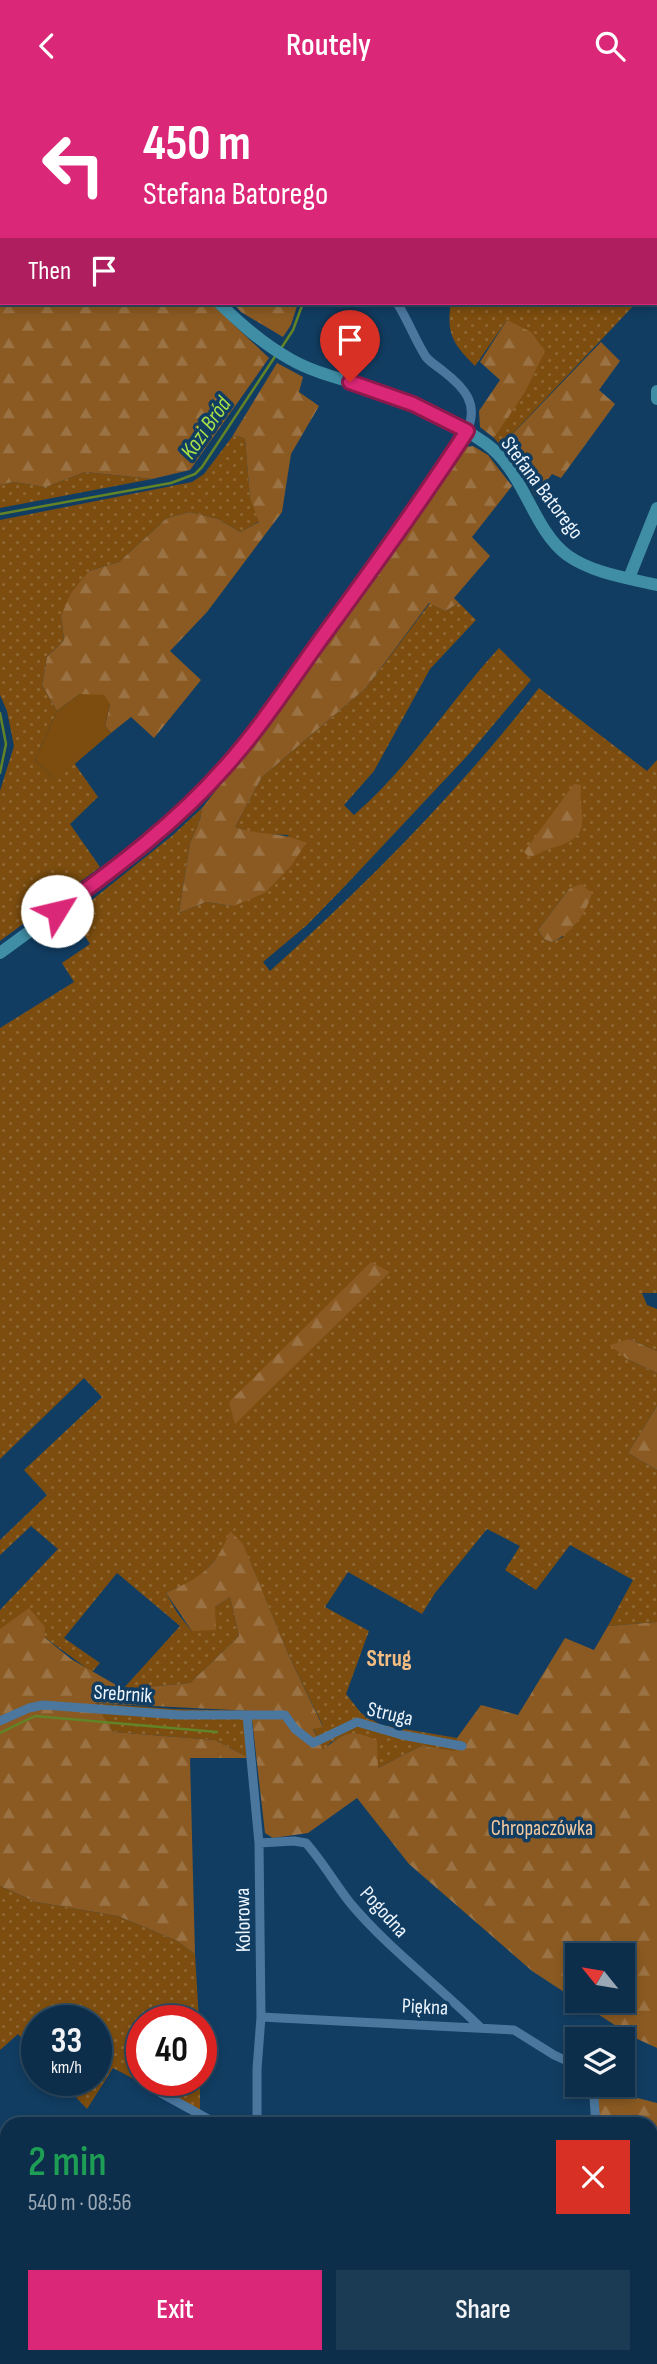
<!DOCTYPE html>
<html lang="en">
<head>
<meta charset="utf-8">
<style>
  :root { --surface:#0d2e4a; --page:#1b3a54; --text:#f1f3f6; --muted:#9aa8b5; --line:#2d4a62; --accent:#db2777 }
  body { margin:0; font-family:"Sofia Sans Condensed",sans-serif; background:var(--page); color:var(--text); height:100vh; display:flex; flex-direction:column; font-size:26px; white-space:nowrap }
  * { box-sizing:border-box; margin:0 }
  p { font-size:23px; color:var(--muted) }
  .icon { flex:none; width:38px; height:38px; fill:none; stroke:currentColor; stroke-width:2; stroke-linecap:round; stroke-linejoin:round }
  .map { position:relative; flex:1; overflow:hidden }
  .details { position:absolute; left:0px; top:2026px; width:658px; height:247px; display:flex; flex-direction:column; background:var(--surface); border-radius:21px 21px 0 0; box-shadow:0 4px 10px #0003,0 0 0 2px var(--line) }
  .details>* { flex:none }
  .hud { position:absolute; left:0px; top:0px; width:658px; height:214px; box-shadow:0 4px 10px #0003,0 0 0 2px var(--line); background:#db2777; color:#fff; overflow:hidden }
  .needle { width:46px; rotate:300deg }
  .tools { position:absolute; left:565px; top:1852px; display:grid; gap:14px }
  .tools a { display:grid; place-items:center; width:70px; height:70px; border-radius:0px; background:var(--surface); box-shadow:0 4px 10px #0003,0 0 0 2px var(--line); font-size:35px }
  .speed { position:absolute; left:21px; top:1914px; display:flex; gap:14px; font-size:35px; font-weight:700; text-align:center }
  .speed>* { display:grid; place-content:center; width:91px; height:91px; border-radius:50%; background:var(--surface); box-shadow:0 4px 10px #0003,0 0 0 2px var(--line); line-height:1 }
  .speed small { font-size:18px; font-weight:400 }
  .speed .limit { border:10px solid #d22; background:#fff; color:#111 }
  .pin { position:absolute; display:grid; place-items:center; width:60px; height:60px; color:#fff; margin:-72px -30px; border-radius:50% 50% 50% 0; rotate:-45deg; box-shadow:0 0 7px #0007 }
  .pin .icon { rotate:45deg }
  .me { position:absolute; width:77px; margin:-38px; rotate:54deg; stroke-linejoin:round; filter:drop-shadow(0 0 5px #0008) }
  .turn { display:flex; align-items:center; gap:24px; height:147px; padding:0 28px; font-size:32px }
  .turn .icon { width:91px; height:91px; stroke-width:2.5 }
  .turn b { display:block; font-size:49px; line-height:60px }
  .then { display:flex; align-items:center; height:66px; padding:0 28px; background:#0003; gap:14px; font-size:26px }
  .round { display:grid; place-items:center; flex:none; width:74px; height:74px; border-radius:0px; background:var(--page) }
  .headline { display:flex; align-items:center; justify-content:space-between; height:119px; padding:0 28px }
  h1 { font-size:42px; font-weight:600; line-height:52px; color:#1e9e55 }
  .primary-button { display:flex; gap:14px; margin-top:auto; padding:14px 28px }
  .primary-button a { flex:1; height:80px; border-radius:0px; background:var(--accent); color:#fff; font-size:28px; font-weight:600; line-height:80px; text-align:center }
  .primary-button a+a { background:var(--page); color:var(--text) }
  header { display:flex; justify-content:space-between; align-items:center; height:91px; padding:0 28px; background:var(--accent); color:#fff; font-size:32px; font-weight:600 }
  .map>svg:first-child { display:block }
  .grass { fill:url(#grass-dots); fill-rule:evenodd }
  .forest { fill:url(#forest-firs); fill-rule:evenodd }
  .garden { fill:#7c4d0e }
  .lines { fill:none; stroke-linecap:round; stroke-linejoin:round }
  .stream { stroke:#628427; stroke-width:2.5 }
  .street { stroke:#4b779f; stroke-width:9 }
  .secondary { stroke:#408ea6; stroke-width:12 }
  .route-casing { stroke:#8e194d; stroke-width:18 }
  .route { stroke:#db2777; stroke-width:12 }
  .labels { text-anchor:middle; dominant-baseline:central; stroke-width:7; stroke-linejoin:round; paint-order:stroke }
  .street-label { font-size:21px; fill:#ebf4fd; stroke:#113d62 }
  .park-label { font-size:21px; fill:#f6cba0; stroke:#113d62 }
  .water-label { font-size:23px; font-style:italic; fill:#a8df46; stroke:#113d62 }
  .neighbourhood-label { font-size:23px; font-weight:bold; fill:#f4bc80; stroke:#113d62 }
</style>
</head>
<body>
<header><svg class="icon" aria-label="back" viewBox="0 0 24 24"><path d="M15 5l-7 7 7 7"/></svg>Routely<svg class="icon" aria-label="search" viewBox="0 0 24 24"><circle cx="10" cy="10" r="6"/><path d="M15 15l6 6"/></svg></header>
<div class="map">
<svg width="657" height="2273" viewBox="0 0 657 2273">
  <defs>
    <pattern id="grass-dots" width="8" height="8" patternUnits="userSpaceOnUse" patternTransform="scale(1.75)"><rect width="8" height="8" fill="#7c4d0e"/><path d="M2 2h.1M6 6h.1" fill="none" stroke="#8f6732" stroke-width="1.8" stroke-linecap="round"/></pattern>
    <pattern id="forest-firs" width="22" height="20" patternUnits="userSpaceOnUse" patternTransform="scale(1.75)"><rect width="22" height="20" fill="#8a5a22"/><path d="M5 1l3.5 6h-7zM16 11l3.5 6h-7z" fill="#9b7243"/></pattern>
  </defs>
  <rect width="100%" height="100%" fill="#113d62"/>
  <path class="grass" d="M451,212H636L501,355L494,347L532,286L507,229L475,275C453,253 446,243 451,212Z
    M238,345L245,348L250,406L260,430L240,441L218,428L190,421L167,427L119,471L89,480L61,525L64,549L47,566L42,594L57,620L35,669L55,688L74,672L98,706L70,733L100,776L0,850V700L14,655L7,620L0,604V429L192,391L204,383L232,346Z
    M85,381L152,388L0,417V394L13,391L46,396Z
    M430,512L445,520L459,512L476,529L430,578L374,680L344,714L354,724C410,676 449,611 499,557L531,589L468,664L344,796L307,834L263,871L270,880C367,793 459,700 539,597L647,680L657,669V1202H642L647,1214L657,1218V1260L629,1248L627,1268L657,1282V1315L628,1362L657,1379V1531L608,1535L633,1489L570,1454L536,1499L505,1479L520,1455L487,1438L435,1502L422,1523L348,1481L325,1516L369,1540L346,1603L361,1622L381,1634L457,1647L455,1661L421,1655L378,1677L347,1643L331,1651L323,1660L313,1637L323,1635L289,1565L243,1454L230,1441L221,1462L199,1487L166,1502L178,1523L192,1540L215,1516L230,1506L239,1545L190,1592L123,1598L180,1535L117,1482L64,1547L100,1572L92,1581L44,1546L0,1538V1519L58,1458L31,1435L0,1464V1449L47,1404L24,1379L102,1306L84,1287L0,1368V937L74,891L62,872L90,853L72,825L173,744L202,717L200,729L190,752L179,822L206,811L233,815L289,744L258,743L235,736L262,686L366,597ZM569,798L563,846L552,851L544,848L538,839Z
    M94,1612L173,1618L251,1620L249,1667L215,1649L113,1641Z
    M0,1795L36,1811L118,1825L177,1850L195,1863L199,1930H142V1990H200V2023L113,1977L87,2018L61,1990H96V1930H37V1964L18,1943L0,1959Z
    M7,2238V2266H52L53,2269L82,2273H0V2250Z"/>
  <path class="forest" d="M0,36L2,212H211L269,267L190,379L152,388L85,381L46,396L13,391L0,394Z
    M233,212H298L291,234L283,246L241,221Z
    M507,229L531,241L545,260L525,301L494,347L480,336L479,320L500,289L480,271Z
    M601,251L620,270L599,299L615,313L561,387L552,383L535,405L527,388L501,355Z
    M277,272L303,286L299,301L319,315L291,363L282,421L207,521L170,560L201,589L154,647L131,626L111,642L105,635L110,613L80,603L57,620L42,594L47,566L64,549L61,525L71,502L89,480L119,471L167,427L190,421L218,428L240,441L259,431L250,407L245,348L238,345L232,346Z
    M473,355L488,364L512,395L472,446L490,465L454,507L459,512L445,520L429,512L366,597L262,686L235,736C261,745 282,740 306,752L291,775L265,802L233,815L206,811L179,822L190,752L200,729L202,717L272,628L458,365L466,356Z
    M574,693L581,694C578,729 597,745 549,758C541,760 537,765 529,766L524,761Z
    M581,793L592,802C586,823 572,842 552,851L544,848L538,839L569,798Z
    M371,1171L390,1181L235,1333L229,1311Z
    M629,1248L657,1260V1282L627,1268L610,1254Z
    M657,1315V1379L628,1362Z
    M230,1440L243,1453L289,1565L323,1636L313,1638L323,1659C345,1641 351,1637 377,1650L378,1677L421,1655L455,1660L457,1647L481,1614L518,1624L565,1547L594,1559L608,1535L657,1531V1957L633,1946L532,1880L409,1773L357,1707L308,1742L273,1747L265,1742L251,1620L95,1612L113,1641L215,1649L249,1667H190L195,1863L177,1850L118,1825L36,1811L0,1795V1538L29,1517L45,1536L44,1546L71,1568L123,1598L190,1592L239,1545L230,1506L215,1516L216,1539L192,1540L166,1502C201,1486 215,1478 230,1440ZM578,1864H623V1909H578Z
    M590,1998L614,2001L657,2012V2073L651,2072V2034L593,2033Z"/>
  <path class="garden" d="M80,603L104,604L110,613L105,635L111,642L56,689L35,669L57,620Z"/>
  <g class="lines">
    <path class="stream" d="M127,0L129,2
      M280,259L293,239L303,212
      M0,423L171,392L195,383L202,376L276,264
      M0,622L6,653L0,682
      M0,1642L35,1625L217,1641
      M60,2266L68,2273"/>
    <path class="street" d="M325,0L326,2
      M397,212C408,229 415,249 426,266C431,272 437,275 443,280C465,297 479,313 467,340
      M247,1625L259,1752L261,1926L257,1978V2034
      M0,1630L29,1617L43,1614L179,1624H285L295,1638L313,1652L357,1631L402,1644L462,1655
      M259,1752L294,1750L306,1752C323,1771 335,1793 351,1813C390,1859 438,1894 480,1936
      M261,1926L514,1939L554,1964L578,1975
      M593,1993L596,2034
      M161,2002L219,2034
      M651,2063L657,2064
      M651,2173L657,2174
      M597,2273L599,2266"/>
    <path class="secondary" d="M0,28L2,29
      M219,212C241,233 263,253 290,268C314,282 343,288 370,297C410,310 451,328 485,352C524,379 532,438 567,464C592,482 627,487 657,494
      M657,300V308
      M629,487L657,417
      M0,862C78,804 160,749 225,676C259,638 287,595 317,553C369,483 420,413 467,340
      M0,2189L7,2191
      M651,2237L657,2238"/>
  </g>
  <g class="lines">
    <g class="route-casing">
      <path id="route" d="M57,820C117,776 177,731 226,675C261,636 290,591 321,548C371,480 421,411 467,340L413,313L350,291"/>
    </g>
    <use href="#route" class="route"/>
  </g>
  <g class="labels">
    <g class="street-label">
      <text transform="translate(542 397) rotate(53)">Stefana Batorego</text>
      <text transform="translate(123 1603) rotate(4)">Srebrnik</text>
      <text transform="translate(390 1623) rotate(13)">Struga</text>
      <text transform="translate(384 1821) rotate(48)">Pogodna</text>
      <text transform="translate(243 1829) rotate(-91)">Kolorowa</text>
      <text transform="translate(425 1916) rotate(3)">Piękna</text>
    </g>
    <g class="park-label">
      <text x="542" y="1737">Chropaczówka</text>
    </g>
    <g class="water-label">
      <text transform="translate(206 337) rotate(-55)">Kozi Bród</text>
    </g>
    <g class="neighbourhood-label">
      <text x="389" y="1568">Strug</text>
    </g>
  </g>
</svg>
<div class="tools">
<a><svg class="needle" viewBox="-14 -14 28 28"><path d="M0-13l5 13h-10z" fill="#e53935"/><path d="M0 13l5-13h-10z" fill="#9aa8b5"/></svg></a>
<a><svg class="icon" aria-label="layers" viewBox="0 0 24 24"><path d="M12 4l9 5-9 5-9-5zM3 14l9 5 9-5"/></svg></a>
</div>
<div class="speed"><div>33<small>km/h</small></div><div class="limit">40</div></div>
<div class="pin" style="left:350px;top:291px;background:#d93025"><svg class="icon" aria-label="arrive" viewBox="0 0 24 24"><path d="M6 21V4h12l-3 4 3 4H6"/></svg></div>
<svg class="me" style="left:57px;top:820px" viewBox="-20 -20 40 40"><circle r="19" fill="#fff"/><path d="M0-13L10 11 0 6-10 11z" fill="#db2777"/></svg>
<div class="hud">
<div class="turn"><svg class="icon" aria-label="left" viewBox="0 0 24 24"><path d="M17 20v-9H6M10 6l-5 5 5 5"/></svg><div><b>450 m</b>Stefana Batorego</div></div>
<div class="then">Then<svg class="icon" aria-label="arrive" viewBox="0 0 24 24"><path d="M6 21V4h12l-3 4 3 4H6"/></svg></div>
</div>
<section class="details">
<div class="headline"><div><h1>2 min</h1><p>540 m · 08:56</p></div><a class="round" style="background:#d93025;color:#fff"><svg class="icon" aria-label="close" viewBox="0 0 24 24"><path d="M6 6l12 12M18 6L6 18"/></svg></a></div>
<div class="primary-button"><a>Exit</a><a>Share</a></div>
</section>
</div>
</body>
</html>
